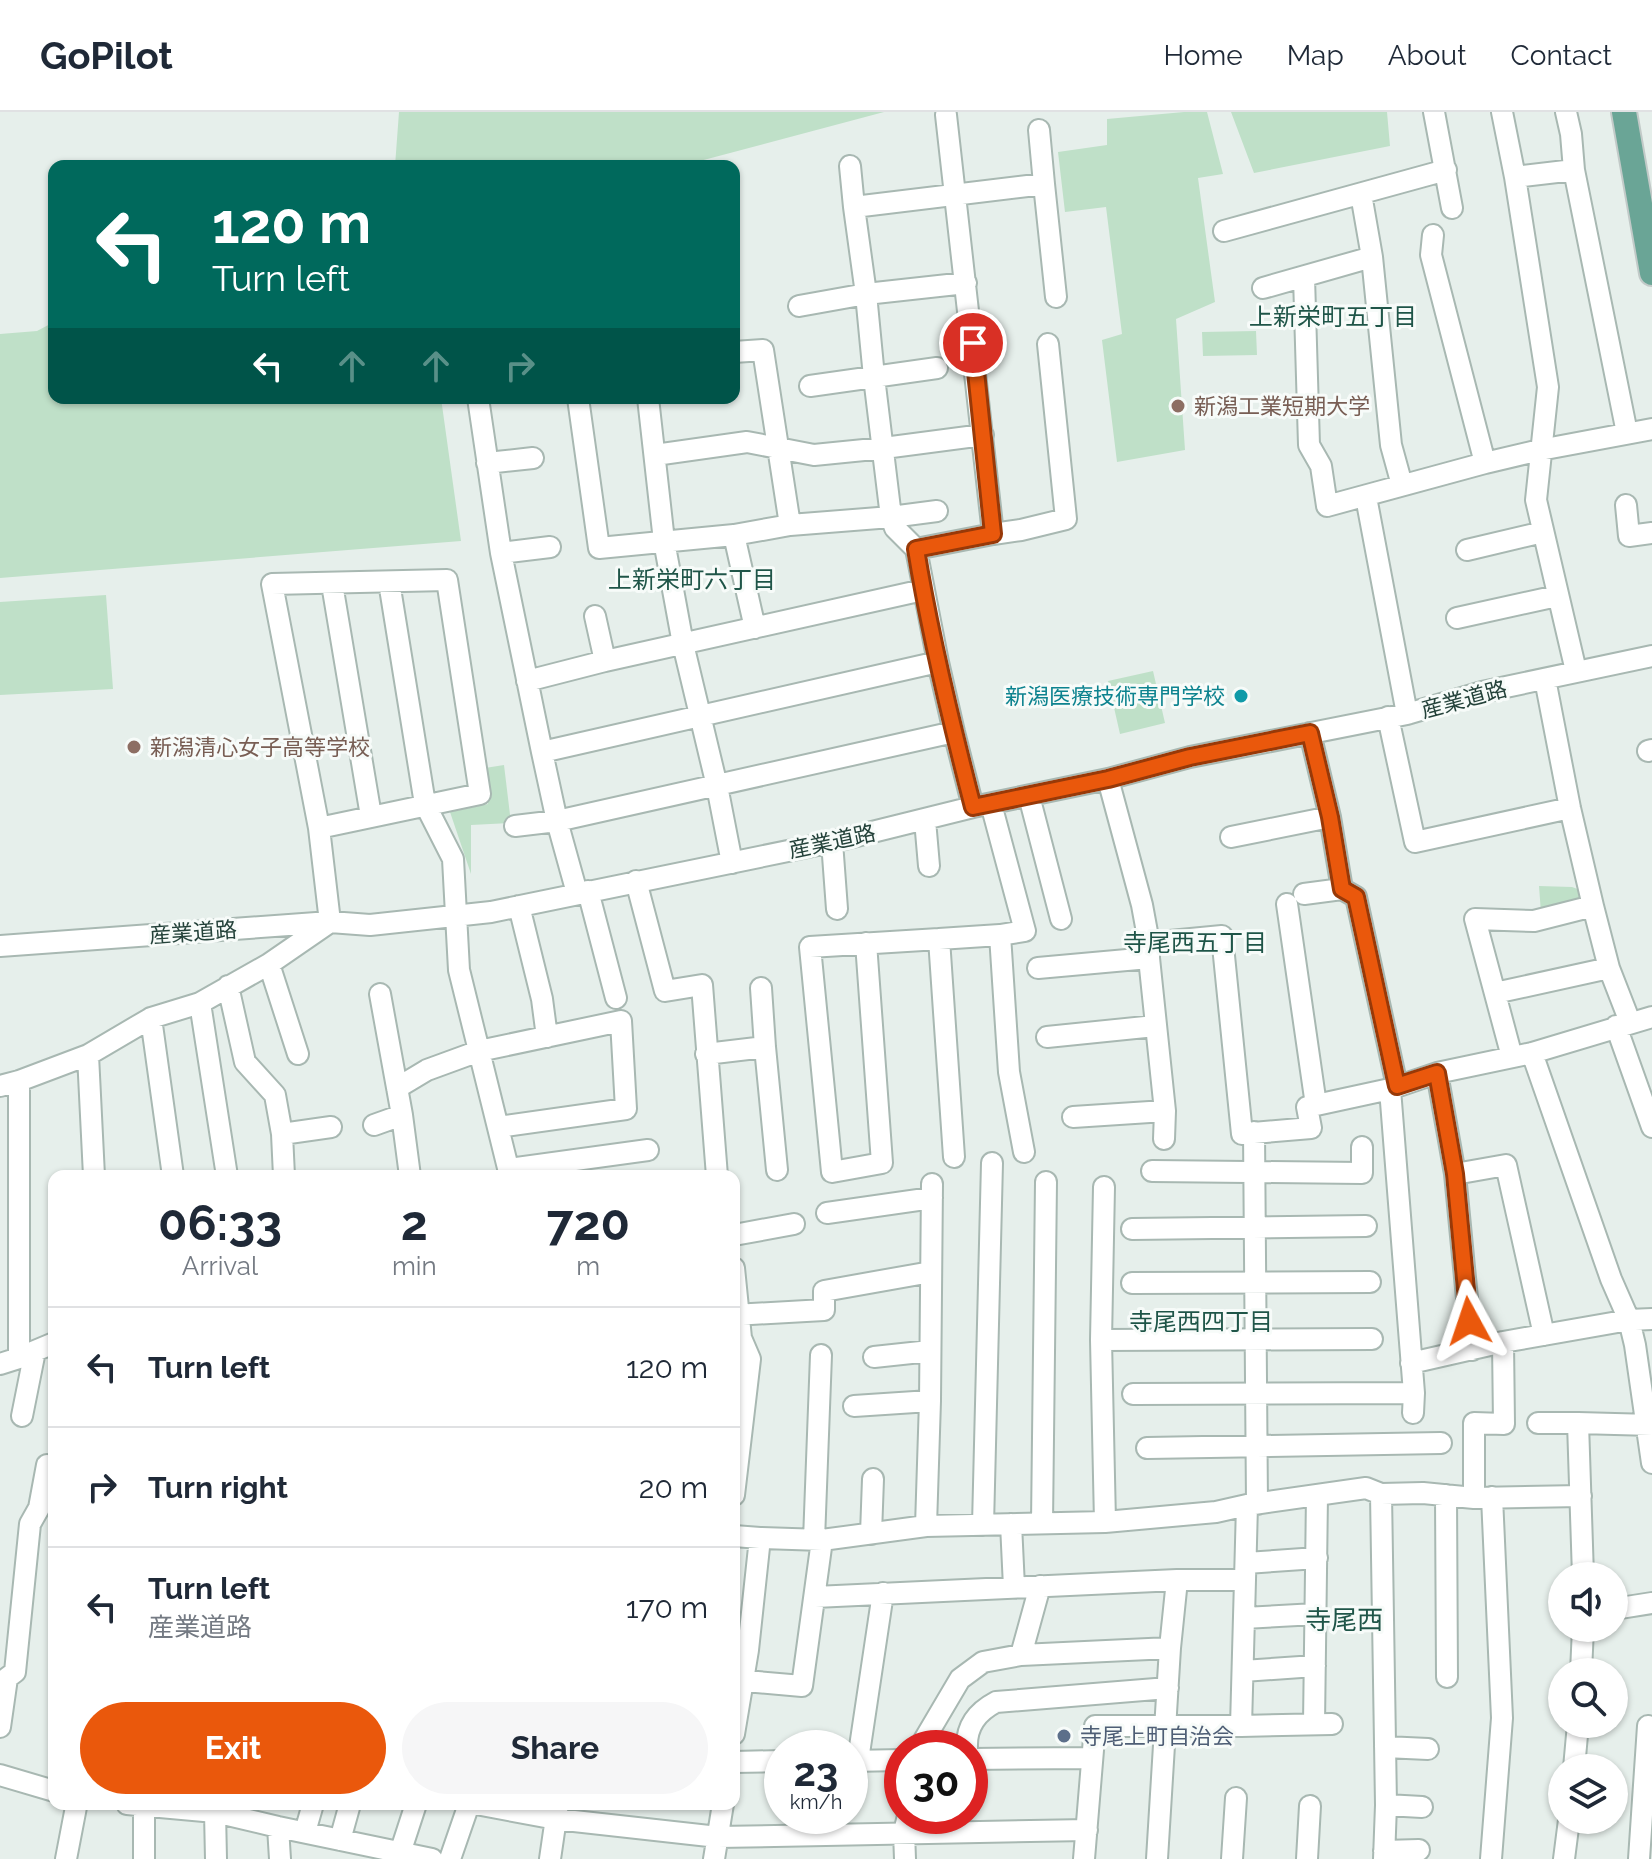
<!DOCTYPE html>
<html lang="en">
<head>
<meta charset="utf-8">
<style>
  :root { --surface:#fff; --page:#f6f6f7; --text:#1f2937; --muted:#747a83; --line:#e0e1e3; --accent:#ea580c }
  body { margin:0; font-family:Raleway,"Noto Sans JP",sans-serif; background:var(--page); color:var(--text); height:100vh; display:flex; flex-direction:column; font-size:30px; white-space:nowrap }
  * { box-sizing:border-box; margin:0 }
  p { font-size:26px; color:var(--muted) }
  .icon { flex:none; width:44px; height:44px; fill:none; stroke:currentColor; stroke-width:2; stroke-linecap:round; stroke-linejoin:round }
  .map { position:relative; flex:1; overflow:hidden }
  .panel { position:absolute; left:48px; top:1058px; width:692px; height:640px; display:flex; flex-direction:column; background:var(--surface); border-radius:16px; box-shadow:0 2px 6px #0004 }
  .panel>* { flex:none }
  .guide { position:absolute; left:48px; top:48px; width:692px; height:244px; border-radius:16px; box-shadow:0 2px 6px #0004; background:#00695c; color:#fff; overflow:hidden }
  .fabs { position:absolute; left:1548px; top:1450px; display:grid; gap:16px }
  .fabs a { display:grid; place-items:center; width:80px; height:80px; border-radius:50%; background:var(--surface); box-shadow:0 2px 6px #0004; font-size:40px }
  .speed { position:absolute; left:764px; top:1618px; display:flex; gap:16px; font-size:40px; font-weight:700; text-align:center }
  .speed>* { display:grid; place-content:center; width:104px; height:104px; border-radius:50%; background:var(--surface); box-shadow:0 2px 6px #0004; line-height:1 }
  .speed small { font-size:20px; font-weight:400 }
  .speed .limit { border:12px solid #d22; background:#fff; color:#111 }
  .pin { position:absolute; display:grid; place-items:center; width:68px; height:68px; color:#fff; margin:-34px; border:4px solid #fff; border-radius:50%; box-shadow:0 2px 8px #0007 }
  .me { position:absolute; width:88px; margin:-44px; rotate:355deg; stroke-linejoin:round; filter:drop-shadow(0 0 6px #0008) }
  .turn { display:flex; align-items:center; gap:28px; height:168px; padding:0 32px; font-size:36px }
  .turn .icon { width:104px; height:104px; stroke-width:2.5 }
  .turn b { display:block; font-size:56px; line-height:68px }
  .lanes { display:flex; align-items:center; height:76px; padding:0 32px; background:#0003; justify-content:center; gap:40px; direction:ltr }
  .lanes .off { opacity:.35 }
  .eta { display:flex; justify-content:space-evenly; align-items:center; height:136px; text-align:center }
  .eta b { font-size:48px; font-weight:700; line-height:56px }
  .action { display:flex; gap:16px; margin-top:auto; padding:16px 32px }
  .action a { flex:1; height:92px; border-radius:48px; background:var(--accent); color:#fff; font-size:32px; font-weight:700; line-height:92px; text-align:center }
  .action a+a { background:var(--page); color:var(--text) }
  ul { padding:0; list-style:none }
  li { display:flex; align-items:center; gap:24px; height:120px; padding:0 32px; border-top:2px solid var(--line) }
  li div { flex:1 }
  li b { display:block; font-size:30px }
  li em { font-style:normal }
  header { display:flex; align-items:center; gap:48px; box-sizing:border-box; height:112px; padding:0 40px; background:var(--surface); border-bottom:2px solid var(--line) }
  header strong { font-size:38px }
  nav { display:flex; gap:44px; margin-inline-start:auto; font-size:28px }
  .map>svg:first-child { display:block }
  .green { fill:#bfe0c8 }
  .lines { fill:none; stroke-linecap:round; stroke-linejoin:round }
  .minor-casing { stroke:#a8b8b2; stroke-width:24 }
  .major-casing { stroke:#c2cac8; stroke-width:28 }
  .minor { stroke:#fff; stroke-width:20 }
  .major { stroke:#6aa596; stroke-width:24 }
  .route-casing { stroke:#983908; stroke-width:20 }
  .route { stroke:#ea580c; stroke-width:14 }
  .education-dot { fill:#8d6e63; stroke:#f7fbf9; stroke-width:3 }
  .culture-dot { fill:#0f9aa8; stroke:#f7fbf9; stroke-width:3 }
  .service-dot { fill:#5c6f8a; stroke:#f7fbf9; stroke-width:3 }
  .labels { text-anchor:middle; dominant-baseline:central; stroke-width:6; stroke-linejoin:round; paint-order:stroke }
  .education-label { font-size:22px; fill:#785e54; stroke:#f7fbf9; text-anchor:start }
  .culture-label { font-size:22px; fill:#0d838f; stroke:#f7fbf9; text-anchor:end }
  .street-label { font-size:22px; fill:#24423a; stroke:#f7fbf9 }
  .service-label { font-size:22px; fill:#4e5e75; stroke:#f7fbf9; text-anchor:start }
  .neighbourhood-label { font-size:24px; fill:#1f5548; stroke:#f7fbf9 }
  .quarter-label { font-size:26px; fill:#1f5548; stroke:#f7fbf9 }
</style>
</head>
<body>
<header>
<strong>GoPilot</strong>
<nav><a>Home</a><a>Map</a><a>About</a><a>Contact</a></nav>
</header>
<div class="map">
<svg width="1652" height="1747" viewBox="0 0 1652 1747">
  <rect width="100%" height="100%" fill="#e6efeb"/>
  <path class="green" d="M399,0H884L681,54H395Z
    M1184,0H1207L1223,62L1198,66L1215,190L1176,207L1185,338L1117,350L1102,228L1122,222L1106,95L1065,100L1058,40L1107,33V7Z
    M1231,0H1387L1390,34L1254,61Z
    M54,210V286H441L461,429L0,466V222L37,219Z
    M1256,219L1257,243L1203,244L1202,220Z
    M106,483L113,577L0,583V490Z
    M1153,559L1165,611L1120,622L1108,569Z
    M504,653L511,711L471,713V762L450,700L488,692L485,656Z
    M1539,774L1572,775L1583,779L1578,791L1541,801Z"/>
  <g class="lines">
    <g class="minor-casing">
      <path id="minor" d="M1434,0L1452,96
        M1502,0L1515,65L1548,275L1536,388L1576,559
        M1039,18L1044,72
        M850,54L854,95
        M1574,58L1627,321
        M1515,65L1574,58L1571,22L1566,0
        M1361,82L1372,145L1391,333L1402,373
        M1224,119L1446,58
        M1433,123L1431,143L1485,351
        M1304,165L1309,333L1321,354L1327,394L1485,351L1540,338L1652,317
        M1263,176L1372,145
        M799,194L866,182L966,171
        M734,240L763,238L790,413
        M810,274L937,256
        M478,286L501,441L542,640L557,709L577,781
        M578,286L599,436L734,423L790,413L891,405L937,399
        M648,286L664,429L683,532L717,674L732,751
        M655,343L747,330L814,343L884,336L983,323
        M487,351L533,346
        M1366,385L1407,602
        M1626,393L1629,424L1652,421
        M993,422L1021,418L1066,407L1048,232
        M734,423L755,516
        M916,437L993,422L946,3
        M1467,438L1543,420
        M501,441L550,435
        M389,470L425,692L453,747L459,858L510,1064
        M332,472L371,704
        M595,504L605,549
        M1457,506L1557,484
        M1545,567L1570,696L1593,794L1609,856L1630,910
        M527,569L605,549L923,478
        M1388,605L1415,730L1570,696
        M1310,621L1330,705L1342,777L1356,785L1397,974
        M1648,639L1652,638
        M542,640L938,550
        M1108,667L1142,793L1149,831L1222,824L1242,1022L1311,1016L1307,995L1390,977L1437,961L1532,941L1652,905
        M1029,684L1061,807
        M973,695L954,620L938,550L916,437L895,416L891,405L874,265L866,182L854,95L1044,72L1056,185
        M925,708L929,754
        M515,714L557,709L954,620
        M1231,725L1330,705
        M832,730L837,797
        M636,769L665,879L702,873L717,1064
        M588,779L616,886
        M1304,782L1342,777
        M1287,792L1316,993
        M519,794L542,887L547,925
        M1000,823L1009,960L1024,1040
        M866,831L882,1051L832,1060L810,835L939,827
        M1149,831V846L1165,999L1164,1027
        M0,834L330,810L370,813L491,800L832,730L973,695L1108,667L1190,645L1407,602L1482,580L1652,544
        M269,852L298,942
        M1038,856L1149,846
        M228,874L245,950L275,983L282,1022L284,1064
        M761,876L765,935L777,1058
        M1495,881L1609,856
        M380,882L402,1003L410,1064
        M200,891L227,1064
        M151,906L173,1064
        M1616,914L1652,1015
        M1047,925L1155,914
        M1532,941L1611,1167L1629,1208L1635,1233L1652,1351
        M706,942L765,935
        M88,943L94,1064
        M1512,945L1475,807L1534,809L1593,794
        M1437,961L1455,1062L1472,1238
        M0,974L19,969L88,943L151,906L200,891L269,852L330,810L319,716L272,472L447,468L480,682L319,716
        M397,976L427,958L479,939L621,909L626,997L498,1015
        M1390,977L1414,1281L1413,1301
        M1073,1005L1165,999
        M374,1013L402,1003
        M1254,1020L1257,1392
        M282,1022L331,1015
        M954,1045L939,827L1000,823L1025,819L991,692
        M509,1057L648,1038
        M1152,1059L1362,1061V1035
        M1455,1062L1506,1053L1544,1223
        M1104,1075L1101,1228L1105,1410
        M827,1101L932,1086
        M1132,1117L1366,1114
        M734,1123L794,1112
        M734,1156L741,1226L750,1247L734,1383
        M1132,1171L1370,1170
        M734,1203L824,1198V1179L931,1160
        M1101,1228L1372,1227
        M23,1244L54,1231
        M874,1245L930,1239
        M1411,1251L1503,1230L1629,1208L1652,1207
        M0,1252L19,1246V969
        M1133,1282L1414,1281
        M854,1294L930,1289
        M22,1304L35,1239
        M1538,1311H1578
        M1147,1336L1441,1331
        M1381,1382L1386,1693L1384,1747
        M1446,1383L1447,1565
        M1474,1386V1311L1504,1312L1503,1230
        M1042,1411L1046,1070
        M1011,1412L1014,1475
        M983,1413L992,1051
        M926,1414L930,1289L932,1072
        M871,1422L873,1367
        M734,1424L760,1426L822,1428L926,1414L1105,1410L1216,1400L1247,1393L1366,1376L1381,1382L1423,1381L1474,1386L1581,1384
        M814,1428L821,1243
        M1246,1451L1317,1446
        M1583,1464L1578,1311L1652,1313
        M815,1485L1177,1468
        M1614,1497L1652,1491
        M1244,1506L1316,1502
        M1021,1543L1040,1474
        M1243,1559L1315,1554
        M1581,1560L1583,1516
        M734,1568L802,1574L822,1428
        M1314,1612L1317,1383
        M1241,1614L1332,1612
        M0,1615L7,1566L15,1560L30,1412L39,1396L47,1353
        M734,1622L748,1538L760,1426
        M1385,1635L1428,1637
        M922,1636L924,1628L960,1567L983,1550L1021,1543L1170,1536
        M967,1636C966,1614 977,1600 996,1590L1168,1576
        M970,1647L1092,1646
        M858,1648L883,1481
        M850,1649L902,1648
        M734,1650L782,1649
        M1574,1656L1578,1612
        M0,1663L54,1679
        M127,1692L215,1700L278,1715L432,1747
        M476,1692L556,1707L718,1725L1087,1718
        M1386,1693L1422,1695
        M215,1700L216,1747
        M278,1715L280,1747
        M305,1720L313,1692
        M340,1728L350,1692
        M1384,1739L1419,1738
        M400,1741L416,1692
        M66,1747L76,1695L74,1692
        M144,1747V1694
        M450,1747L469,1692
        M550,1747L558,1692
        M714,1747L723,1692
        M905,1747L904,1720L908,1704
        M1084,1747L1095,1614H1241L1245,1468
        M1157,1747L1170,1536L1177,1468H1245L1247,1393
        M1232,1747L1236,1686
        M1307,1747L1310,1694
        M1491,1747L1502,1606L1492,1385
        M1564,1747L1569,1708
        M1639,1747L1648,1614"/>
    </g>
    <g class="major-casing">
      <path id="major" d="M1624,0L1652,161"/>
    </g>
    <use href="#minor" class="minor"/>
    <use href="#major" class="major"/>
  </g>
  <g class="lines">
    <g class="route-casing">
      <path id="route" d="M973,231L993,422L916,437C930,524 951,610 973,695L1108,667L1190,645L1310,621L1330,705L1342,777L1356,785L1397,974L1437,961L1455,1062L1469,1209"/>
    </g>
    <use href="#route" class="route"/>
  </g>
  <g class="education-dot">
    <circle cx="1178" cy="294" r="8"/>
    <circle cx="134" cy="635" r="8"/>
  </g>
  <circle class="culture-dot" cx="1241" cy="584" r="8"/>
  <circle class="service-dot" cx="1064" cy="1624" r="8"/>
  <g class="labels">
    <g class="education-label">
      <text x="1194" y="294">新潟工業短期大学</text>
      <text x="150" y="635">新潟清心女子高等学校</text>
    </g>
    <g class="culture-label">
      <text x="1225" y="584">新潟医療技術専門学校</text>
    </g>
    <g class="street-label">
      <text transform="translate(1464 587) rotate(-15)">産業道路</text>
      <text transform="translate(832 729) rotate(-12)">産業道路</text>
      <text transform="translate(193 820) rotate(-4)">産業道路</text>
    </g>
    <g class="service-label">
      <text x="1080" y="1624">寺尾上町自治会</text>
    </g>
    <g class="neighbourhood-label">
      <text x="1333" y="204">上新栄町五丁目</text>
      <text x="692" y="467">上新栄町六丁目</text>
      <text x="1195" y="830">寺尾西五丁目</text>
      <text x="1201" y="1209">寺尾西四丁目</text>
    </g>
    <g class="quarter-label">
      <text x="1344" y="1508">寺尾西</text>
    </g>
  </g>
</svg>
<div class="fabs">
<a><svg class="icon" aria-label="sound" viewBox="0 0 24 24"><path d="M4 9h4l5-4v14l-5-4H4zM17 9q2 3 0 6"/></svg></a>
<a><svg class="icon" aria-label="search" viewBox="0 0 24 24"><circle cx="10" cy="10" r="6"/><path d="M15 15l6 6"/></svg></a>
<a><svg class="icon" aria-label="layers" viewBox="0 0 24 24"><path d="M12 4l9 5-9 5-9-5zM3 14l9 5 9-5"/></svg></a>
</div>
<div class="speed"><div>23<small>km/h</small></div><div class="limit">30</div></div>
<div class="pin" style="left:973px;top:231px;background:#d93025"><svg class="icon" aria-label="arrive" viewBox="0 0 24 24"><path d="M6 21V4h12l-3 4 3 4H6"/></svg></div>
<svg class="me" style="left:1469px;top:1209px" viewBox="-20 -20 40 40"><path d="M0-17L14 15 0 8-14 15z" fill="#ea580c" stroke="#fff" stroke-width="4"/></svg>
<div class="guide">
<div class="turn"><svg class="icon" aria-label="left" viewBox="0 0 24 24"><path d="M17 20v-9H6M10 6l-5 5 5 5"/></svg><div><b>120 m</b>Turn left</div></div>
<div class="lanes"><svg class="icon" aria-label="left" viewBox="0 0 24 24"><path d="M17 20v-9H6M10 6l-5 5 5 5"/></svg><svg class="icon off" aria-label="ahead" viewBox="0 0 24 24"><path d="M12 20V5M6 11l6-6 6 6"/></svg><svg class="icon off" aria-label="ahead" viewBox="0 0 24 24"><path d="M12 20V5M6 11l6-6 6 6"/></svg><svg class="icon off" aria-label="right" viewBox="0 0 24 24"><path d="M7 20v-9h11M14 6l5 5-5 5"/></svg></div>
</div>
<section class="panel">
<div class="eta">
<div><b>06:33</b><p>Arrival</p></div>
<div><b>2</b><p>min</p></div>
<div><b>720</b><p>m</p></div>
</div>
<ul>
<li><svg class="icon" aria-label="left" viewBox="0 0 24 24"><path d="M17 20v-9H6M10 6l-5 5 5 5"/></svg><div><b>Turn left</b></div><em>120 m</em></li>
<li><svg class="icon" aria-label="right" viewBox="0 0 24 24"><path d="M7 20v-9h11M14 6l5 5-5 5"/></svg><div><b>Turn right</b></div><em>20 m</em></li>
<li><svg class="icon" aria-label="left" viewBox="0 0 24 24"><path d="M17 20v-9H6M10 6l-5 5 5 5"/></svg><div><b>Turn left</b><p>産業道路</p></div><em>170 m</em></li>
</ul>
<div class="action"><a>Exit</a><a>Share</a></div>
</section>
</div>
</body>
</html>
